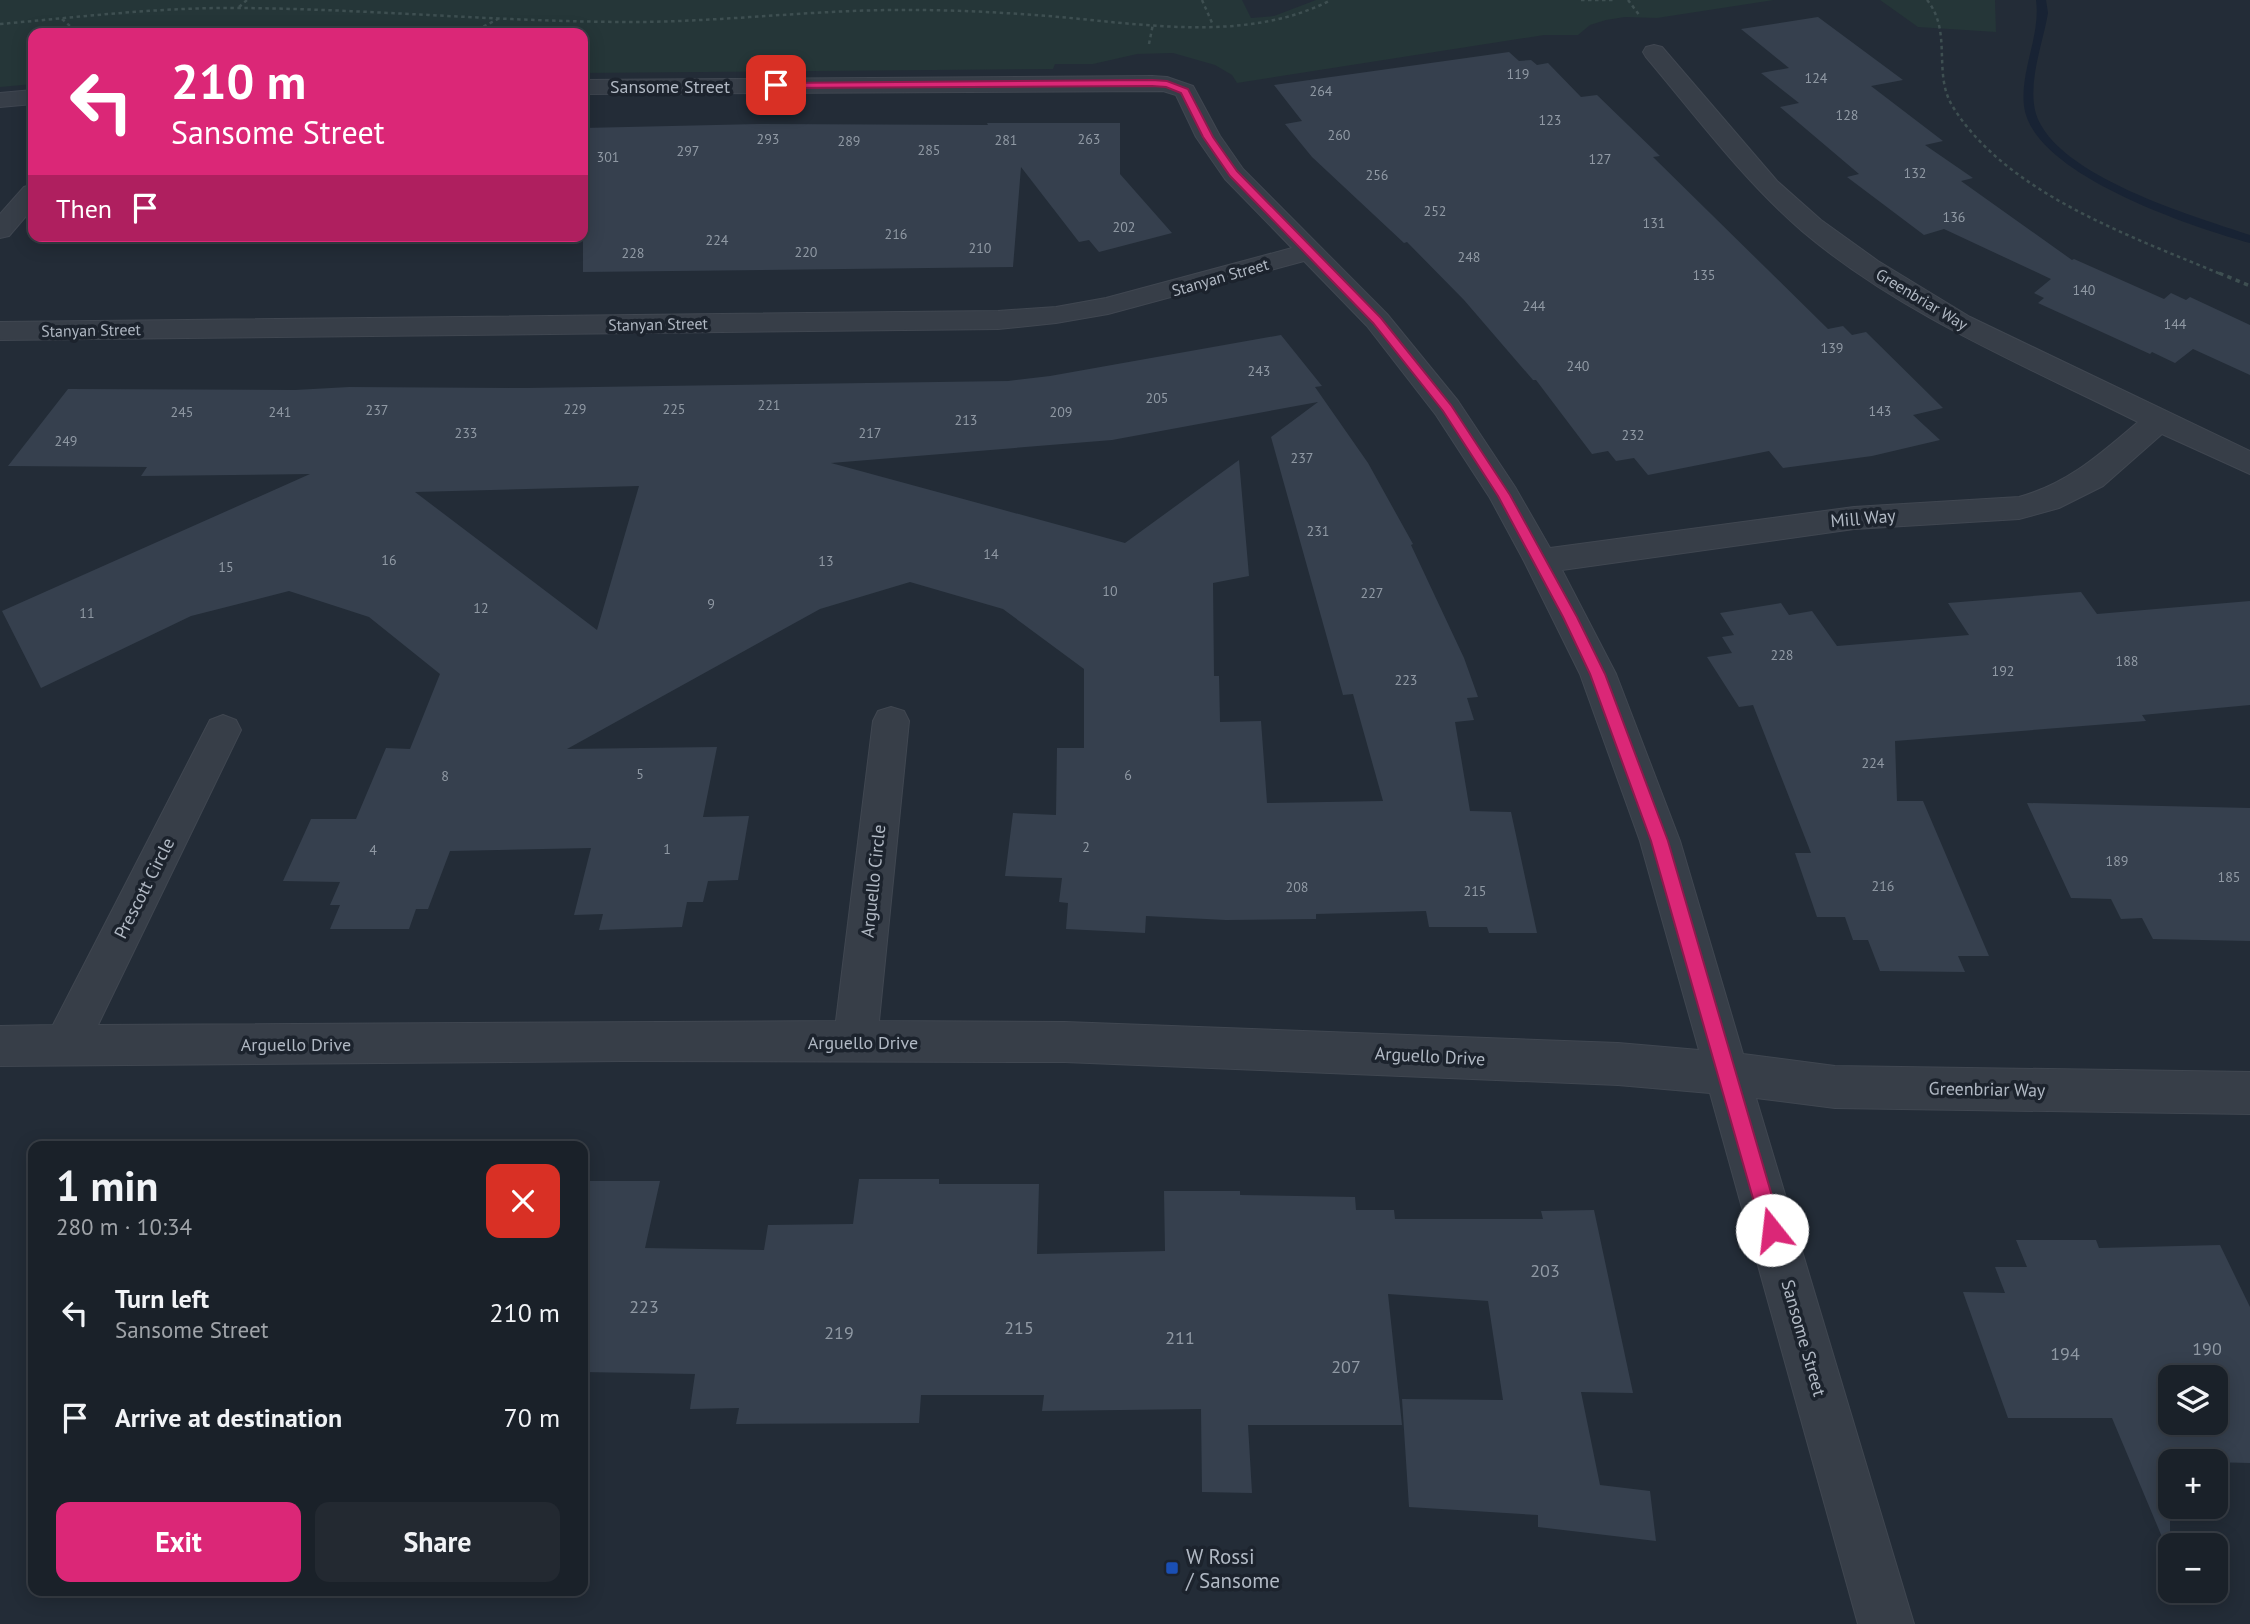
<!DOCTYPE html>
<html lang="en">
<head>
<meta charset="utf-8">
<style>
  :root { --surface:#1a2129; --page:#232931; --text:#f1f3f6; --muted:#9fa3a8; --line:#383e46; --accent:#db2777 }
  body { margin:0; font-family:"PT Sans",sans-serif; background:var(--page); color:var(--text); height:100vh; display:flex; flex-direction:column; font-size:26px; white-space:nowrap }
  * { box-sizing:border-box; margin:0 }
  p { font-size:23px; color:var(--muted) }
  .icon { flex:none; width:38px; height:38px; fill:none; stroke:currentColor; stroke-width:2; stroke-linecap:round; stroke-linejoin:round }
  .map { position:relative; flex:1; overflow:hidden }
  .panel { position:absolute; left:28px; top:1141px; width:560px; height:455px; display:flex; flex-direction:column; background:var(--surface); border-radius:14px; box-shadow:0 4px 18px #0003,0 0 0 2px var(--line) }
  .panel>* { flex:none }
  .hud { position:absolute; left:28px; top:28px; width:560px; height:214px; border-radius:14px; box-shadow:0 4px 18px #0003,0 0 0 2px var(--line); background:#db2777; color:#fff; overflow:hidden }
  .fabs { position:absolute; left:2158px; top:1365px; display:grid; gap:14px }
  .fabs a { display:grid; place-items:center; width:70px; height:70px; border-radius:14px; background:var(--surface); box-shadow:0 4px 18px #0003,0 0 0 2px var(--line); font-size:35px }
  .pin { position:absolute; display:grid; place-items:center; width:60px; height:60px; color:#fff; margin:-30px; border-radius:14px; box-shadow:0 4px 10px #0006 }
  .me { position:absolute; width:77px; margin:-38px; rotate:344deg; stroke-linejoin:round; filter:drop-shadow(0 0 5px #0008) }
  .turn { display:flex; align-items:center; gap:24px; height:147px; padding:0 28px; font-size:32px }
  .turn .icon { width:91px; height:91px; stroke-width:2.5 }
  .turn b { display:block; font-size:49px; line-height:60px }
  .then { display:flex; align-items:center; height:66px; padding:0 28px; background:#0003; gap:14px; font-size:26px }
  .round { display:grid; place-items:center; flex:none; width:74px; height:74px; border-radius:14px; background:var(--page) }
  .overview { display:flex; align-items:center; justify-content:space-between; height:119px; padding:0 28px }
  h1 { font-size:42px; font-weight:700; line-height:52px }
  .cta { display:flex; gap:14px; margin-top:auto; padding:14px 28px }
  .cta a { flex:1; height:80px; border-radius:14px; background:var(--accent); color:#fff; font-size:28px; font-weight:700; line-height:80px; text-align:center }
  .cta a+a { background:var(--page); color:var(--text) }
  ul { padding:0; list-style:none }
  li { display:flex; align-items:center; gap:21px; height:105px; padding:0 28px }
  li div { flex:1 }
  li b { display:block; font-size:26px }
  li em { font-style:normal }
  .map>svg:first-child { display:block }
  .green { fill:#253638 }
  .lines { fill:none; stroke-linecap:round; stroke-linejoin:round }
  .stream { fill:#182334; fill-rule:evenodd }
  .building { fill:#36404e; fill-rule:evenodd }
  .street-casing { stroke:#404751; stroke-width:2 }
  .path-far1 { stroke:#3e4f51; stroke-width:2.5; stroke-dasharray:3.5 3.5; stroke-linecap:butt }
  .path { stroke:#3e4f51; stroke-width:3.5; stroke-dasharray:4.5 4.5; stroke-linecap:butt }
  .street { fill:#373e48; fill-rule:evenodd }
  .route { fill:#db2777; stroke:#8e194d; stroke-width:2 }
  .transit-dot { fill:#1a4fb4; stroke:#1c232d; stroke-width:2.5 }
  .labels { text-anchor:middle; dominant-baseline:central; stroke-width:7; stroke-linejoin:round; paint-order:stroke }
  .number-label { font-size:14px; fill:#9099a4 }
  .far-street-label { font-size:16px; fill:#b1b9c4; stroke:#1c232d }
  .street-label { font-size:18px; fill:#b1b9c4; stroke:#1c232d }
  .near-number-label { font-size:18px; fill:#9099a4 }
  .near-poi-label { font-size:21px; fill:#b1b9c4; stroke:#1c232d; text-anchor:start }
</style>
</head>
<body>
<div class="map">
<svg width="2250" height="1624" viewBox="0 0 2250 1624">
  <rect width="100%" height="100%" fill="#232c37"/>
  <path class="green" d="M0,0H1242L1251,18L1274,16L1316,0H1774L1657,18L1625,17L1606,20L1590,25L1578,35H1544L1237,83L1232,75L1215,65L1173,53L1137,54L1093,64H1055L1053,69L583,73V33H33V84L0,87Z
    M1880,0H1995L1996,32L1918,27Z"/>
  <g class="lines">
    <path class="stream" d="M2036,0H2046L2048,13C2043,43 2027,83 2036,114C2056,176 2193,216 2250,235V243C2192,227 2032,174 2024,106C2020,70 2041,35 2036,0Z"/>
  </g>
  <path class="building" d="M1818,17L1903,80L1871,86L1943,141L1925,145L1973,178L1961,181L2072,260L2074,259L2164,299L2171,293L2186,300L2190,297L2250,325V375L2193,349L2175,363L2152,352L2150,354L2038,303L2044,298L2034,293L2051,279L1944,229L1924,235L1847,177L1859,174L1780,107L1799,103L1761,73L1789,68L1741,29Z
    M1509,52L1519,61L1531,60L1537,65L1548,63L1581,97L1597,95L1660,156L1653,157L1828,329L1843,326L1852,335L1866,332L1943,408L1913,415L1940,440L1872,456L1783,468L1769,451L1648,475L1634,458L1616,461L1608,451L1592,454L1536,380H1533L1464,300L1407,242L1404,243L1312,157L1285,124L1302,121L1274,85Z
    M987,123H1120V174L1172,233L1099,252L1089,240L1079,242L1021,167L1013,267L583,272V128L759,124L988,125Z
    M1281,335L1322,386L1315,387L1368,463L1413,544L1411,545L1464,658L1478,697L1467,698L1474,720L1455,722L1470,811L1511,812L1537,933H1489L1487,927H1429L1426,911L1316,914V919L1226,920L1146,916L1145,933L1066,929L1068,903L1059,902L1062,878L1005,876L1013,813L1056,815L1057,748H1084V669L1003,609L910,582L820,609L567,749L717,747L703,817L749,816L738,880L708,881L703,902H687L682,927L599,930L603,914L574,915L591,848L450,851L428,909H416L409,929H330L340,905H330L340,882L283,881L311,819H356L386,748L410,749L440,674L369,617L289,591L191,616L41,688L2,611L310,474L141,476L147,467L8,466L68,389L295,390L349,387L526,388L1008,381L1050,376ZM1318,402L1271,437L1343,695L1353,694L1383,801L1267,803L1261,721L1220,722L1219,676H1214L1213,583L1249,576L1239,460L1125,543L831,463L1112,440ZM639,486L597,630L415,492Z
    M2081,592L2097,614L2250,601V705L2142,715L2146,721L1895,741L1897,801H1923L1989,956H1958L1965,972L1880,971L1868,940H1853L1845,917H1817L1795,853H1811L1753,705L1739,707L1707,657L1732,653L1722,637L1734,635L1720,613L1781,603L1789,615L1812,611L1837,646L1969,635L1948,603Z
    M2027,803L2250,808V941L2153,939L2142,918L2121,919L2111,899L2071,898Z
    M859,1179H939V1184H1039L1037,1254L1165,1251L1164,1191H1240V1195L1355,1197L1356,1210H1394L1395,1219H1543L1541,1211L1594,1210L1633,1393L1581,1392L1600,1485L1650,1491L1656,1541L1538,1527V1515L1409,1507L1402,1399L1503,1400L1488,1301L1388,1294L1402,1425H1248L1252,1493L1202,1492L1201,1409L1042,1411L1044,1395H921L919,1423L736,1424L739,1408L690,1409L695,1374L583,1372V1181H660L645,1248L764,1250L768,1225L853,1224Z
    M2016,1240H2096L2099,1248L2220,1245L2250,1307V1463L2170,1461V1556L2112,1418H2008L1963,1292L2005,1293L1995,1267H2027ZM2170,1377H2216V1423H2170Z"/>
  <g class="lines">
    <g class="street-casing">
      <path id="street" d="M1654,45L1662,47L1777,181L1821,220L1878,261L1970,317L2250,451V474L2162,434L2103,486L2059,508L2019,519L1854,529L1562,570L1616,674L1680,841L1743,1054L1835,1066L2250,1072V1114L1835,1108L1756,1098L1914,1624H1858L1710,1093L1618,1085L1065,1062L622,1061L0,1066V1026L53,1025L210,720L223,715L236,720L241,730L98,1025L836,1021L873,721L878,711L891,707L904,711L909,721L879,1021L1065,1022L1618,1043L1699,1050L1640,841L1580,674L1524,561L1490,498L1436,415L1367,326L1304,261L1108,314L1056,323L998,329L0,340V322L998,311L1056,307L1106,298L1292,248L1225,179L1196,137L1176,95L1163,91L583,94V80L1152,76L1167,77L1193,86L1220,136L1243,169L1387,314L1458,401L1515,487L1550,548L1854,507L2019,497C2069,483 2100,454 2138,422C2024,365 1900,314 1802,231C1743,180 1696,116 1646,57L1643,52L1646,47Z
        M33,90V104L0,107V93Z
        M33,184V208L9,236L0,238V214L24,187Z"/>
    </g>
    <path class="path-far1" d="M1202,0L1213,25
      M1581,0H1615
      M1628,0L1640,16
      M1927,0C1953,32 1932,74 1953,107C2007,194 2133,237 2223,275
      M239,7L247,0
      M62,19L78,33
      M0,24C80,17 161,7 241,8C371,9 501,22 631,22C725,22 818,9 913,10C962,10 1011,13 1060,17C1148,25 1250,42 1331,0
      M471,33L498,19
      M1149,44L1153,24"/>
    <path class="path" d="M2219,273L2250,286"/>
    <use href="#street" class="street"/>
  </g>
  <path class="route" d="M1152,80L1167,81L1188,89L1213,137L1237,171L1381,318L1451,405L1510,495L1577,617L1605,674L1668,841L1782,1230L1779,1237L1772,1240L1765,1237L1762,1230L1651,841L1590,674L1563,617L1498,496L1443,411L1373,323L1230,176L1203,137L1181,93L1166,87L1152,86L776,88L771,85L776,83Z"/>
  <rect class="transit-dot" x="1165" y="1561" width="14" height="14" rx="3.5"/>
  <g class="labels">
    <g class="number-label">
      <text x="1518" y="74">119</text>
      <text x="1816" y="78">124</text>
      <text x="1321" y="91">264</text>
      <text x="1847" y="115">128</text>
      <text x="1550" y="120">123</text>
      <text x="1339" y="135">260</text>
      <text x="768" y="139">293</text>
      <text x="1089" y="139">263</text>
      <text x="1006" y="140">281</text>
      <text x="849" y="141">289</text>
      <text x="929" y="150">285</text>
      <text x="688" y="151">297</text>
      <text x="608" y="157">301</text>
      <text x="1600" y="159">127</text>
      <text x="1915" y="173">132</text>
      <text x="1377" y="175">256</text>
      <text x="1435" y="211">252</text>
      <text x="1954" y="217">136</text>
      <text x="1654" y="223">131</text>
      <text x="1124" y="227">202</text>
      <text x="896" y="234">216</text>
      <text x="717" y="240">224</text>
      <text x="980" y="248">210</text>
      <text x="806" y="252">220</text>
      <text x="633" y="253">228</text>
      <text x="1469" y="257">248</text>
      <text x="1704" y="275">135</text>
      <text x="2084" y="290">140</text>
      <text x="1534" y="306">244</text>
      <text x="2175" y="324">144</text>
      <text x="1832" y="348">139</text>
      <text x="1578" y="366">240</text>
      <text x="1259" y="371">243</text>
      <text x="1157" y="398">205</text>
      <text x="769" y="405">221</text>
      <text x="575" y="409">229</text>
      <text x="674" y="409">225</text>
      <text x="377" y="410">237</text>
      <text x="1880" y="411">143</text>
      <text x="182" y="412">245</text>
      <text x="280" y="412">241</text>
      <text x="1061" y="412">209</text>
      <text x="966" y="420">213</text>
      <text x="466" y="433">233</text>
      <text x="870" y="433">217</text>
      <text x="1633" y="435">232</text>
      <text x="66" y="441">249</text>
      <text x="1302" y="458">237</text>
      <text x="1318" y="531">231</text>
      <text x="991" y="554">14</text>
      <text x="389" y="560">16</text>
      <text x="826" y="561">13</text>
      <text x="226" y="567">15</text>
      <text x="1110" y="591">10</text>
      <text x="1372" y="593">227</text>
      <text x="711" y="604">9</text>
      <text x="481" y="608">12</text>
      <text x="87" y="613">11</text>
      <text x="1782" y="655">228</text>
      <text x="2127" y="661">188</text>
      <text x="2003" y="671">192</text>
      <text x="1406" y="680">223</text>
      <text x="1873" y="763">224</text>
      <text x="640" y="774">5</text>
      <text x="1128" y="775">6</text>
      <text x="445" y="776">8</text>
      <text x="1086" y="847">2</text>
      <text x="667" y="849">1</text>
      <text x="373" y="850">4</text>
      <text x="2117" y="861">189</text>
      <text x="2229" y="877">185</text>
      <text x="1883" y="886">216</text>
      <text x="1297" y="887">208</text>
      <text x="1475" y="891">215</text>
    </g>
    <g class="far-street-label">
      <text transform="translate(1220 277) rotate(-16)">Stanyan Street</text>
      <text transform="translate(1922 299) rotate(31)">Greenbriar Way</text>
      <text transform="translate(658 324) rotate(-1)">Stanyan Street</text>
      <text transform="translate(91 330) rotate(-1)">Stanyan Street</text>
    </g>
    <g class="street-label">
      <text x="670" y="86">Sansome Street</text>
      <text transform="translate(1863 518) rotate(-5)">Mill Way</text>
      <text transform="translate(873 881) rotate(-84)">Arguello Circle</text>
      <text transform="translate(144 888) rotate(-63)">Prescott Circle</text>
      <text x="863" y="1042">Arguello Drive</text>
      <text x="296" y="1044">Arguello Drive</text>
      <text transform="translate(1430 1056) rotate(3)">Arguello Drive</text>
      <text transform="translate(1987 1089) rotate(1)">Greenbriar Way</text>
      <text transform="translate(1804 1338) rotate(74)">Sansome Street</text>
    </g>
    <g class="near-number-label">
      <text x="1545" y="1270">203</text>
      <text x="644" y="1306">223</text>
      <text x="1019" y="1327">215</text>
      <text x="839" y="1332">219</text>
      <text x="1180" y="1337">211</text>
      <text x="2207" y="1348">190</text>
      <text x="2065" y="1353">194</text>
      <text x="1346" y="1366">207</text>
    </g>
    <g class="near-poi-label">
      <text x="1186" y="1556">W Rossi<tspan x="1186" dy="24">/ Sansome</tspan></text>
    </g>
  </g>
</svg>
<div class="fabs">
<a><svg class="icon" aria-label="layers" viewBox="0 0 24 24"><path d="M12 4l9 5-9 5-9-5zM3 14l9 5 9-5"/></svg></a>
<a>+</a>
<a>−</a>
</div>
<div class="pin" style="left:776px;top:85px;background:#d93025"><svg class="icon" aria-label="arrive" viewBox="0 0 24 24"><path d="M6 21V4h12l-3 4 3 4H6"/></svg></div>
<svg class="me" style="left:1772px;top:1230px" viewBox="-20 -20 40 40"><circle r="19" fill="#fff"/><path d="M0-13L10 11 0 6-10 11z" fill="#db2777"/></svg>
<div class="hud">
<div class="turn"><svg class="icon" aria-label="left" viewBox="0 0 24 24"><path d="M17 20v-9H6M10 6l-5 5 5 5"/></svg><div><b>210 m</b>Sansome Street</div></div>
<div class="then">Then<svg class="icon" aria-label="arrive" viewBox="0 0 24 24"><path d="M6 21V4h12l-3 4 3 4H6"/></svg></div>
</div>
<section class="panel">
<div class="overview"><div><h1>1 min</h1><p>280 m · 10:34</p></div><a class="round" style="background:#d93025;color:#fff"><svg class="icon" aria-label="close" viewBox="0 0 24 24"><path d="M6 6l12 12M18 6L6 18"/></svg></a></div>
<ul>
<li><svg class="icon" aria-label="left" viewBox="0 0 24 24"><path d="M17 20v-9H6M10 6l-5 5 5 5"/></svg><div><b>Turn left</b><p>Sansome Street</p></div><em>210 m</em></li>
<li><svg class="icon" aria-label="arrive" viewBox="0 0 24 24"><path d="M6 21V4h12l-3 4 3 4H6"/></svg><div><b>Arrive at destination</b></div><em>70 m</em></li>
</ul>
<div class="cta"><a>Exit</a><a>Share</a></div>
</section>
</div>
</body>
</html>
